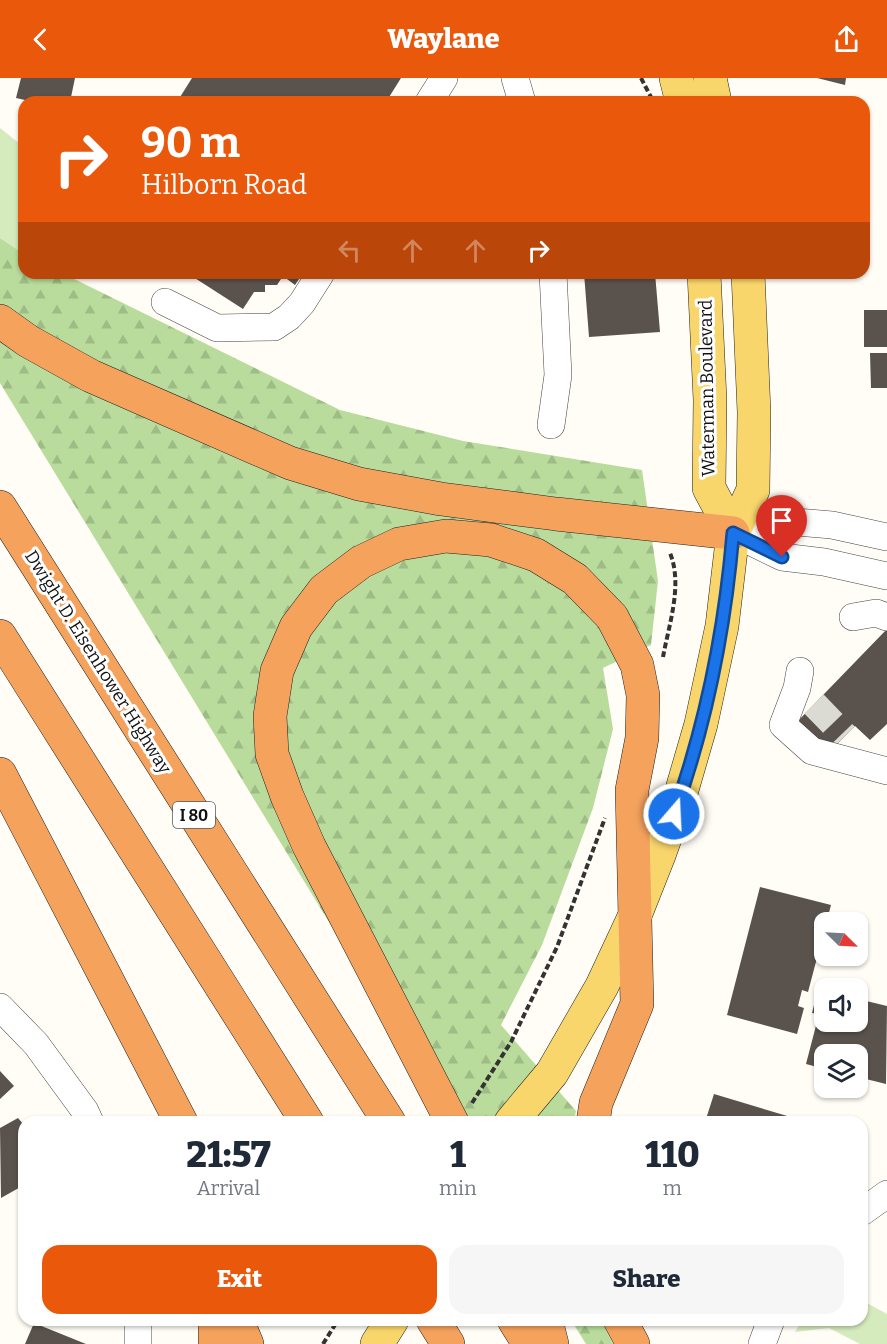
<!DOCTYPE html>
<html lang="en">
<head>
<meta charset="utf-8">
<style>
  :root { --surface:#fff; --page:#f6f6f7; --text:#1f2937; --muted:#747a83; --accent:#ea580c }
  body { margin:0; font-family:Bitter,serif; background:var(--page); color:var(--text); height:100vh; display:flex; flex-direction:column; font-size:22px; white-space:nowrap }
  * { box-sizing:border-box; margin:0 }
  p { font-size:20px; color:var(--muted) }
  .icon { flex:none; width:33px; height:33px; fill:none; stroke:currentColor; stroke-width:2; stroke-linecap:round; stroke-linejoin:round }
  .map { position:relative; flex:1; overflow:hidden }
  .details { position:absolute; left:18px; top:1038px; width:850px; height:210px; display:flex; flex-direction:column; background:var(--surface); border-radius:18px; box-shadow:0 2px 4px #0004 }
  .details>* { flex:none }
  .banner { position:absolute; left:18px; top:18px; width:852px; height:183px; border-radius:18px; box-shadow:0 2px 4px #0004; background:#ea580c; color:#fff; overflow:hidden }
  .needle { width:39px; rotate:114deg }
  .buttons { position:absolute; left:814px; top:834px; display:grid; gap:12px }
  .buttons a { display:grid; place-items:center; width:54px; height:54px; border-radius:12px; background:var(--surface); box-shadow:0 2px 4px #0004; font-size:30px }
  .pin { position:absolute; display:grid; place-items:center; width:51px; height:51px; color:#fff; margin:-62px -26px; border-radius:50% 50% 50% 0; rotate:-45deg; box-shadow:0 0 6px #0007 }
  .pin .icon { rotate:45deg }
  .me { position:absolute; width:66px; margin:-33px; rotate:19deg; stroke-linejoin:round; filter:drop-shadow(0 0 4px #0008) }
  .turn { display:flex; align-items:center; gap:21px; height:126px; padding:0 24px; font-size:27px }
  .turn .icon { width:78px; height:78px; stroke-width:2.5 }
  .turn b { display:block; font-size:42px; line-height:51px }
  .lanes { display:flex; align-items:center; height:57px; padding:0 24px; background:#0003; justify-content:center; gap:30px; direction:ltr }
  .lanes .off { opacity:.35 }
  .eta { display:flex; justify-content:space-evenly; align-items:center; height:102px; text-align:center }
  .eta b { font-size:36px; font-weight:800; line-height:42px }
  .cta { display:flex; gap:12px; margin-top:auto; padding:12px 24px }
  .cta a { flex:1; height:69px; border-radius:18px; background:var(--accent); color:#fff; font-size:24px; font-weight:800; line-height:69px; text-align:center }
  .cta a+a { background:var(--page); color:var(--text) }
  header { display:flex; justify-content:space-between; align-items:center; height:78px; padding:0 24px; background:var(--accent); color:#fff; font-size:27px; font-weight:800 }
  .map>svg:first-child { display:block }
  .grass { fill:#d5ebbd }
  .forest { fill:url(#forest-firs) }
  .building { fill:#5a524d }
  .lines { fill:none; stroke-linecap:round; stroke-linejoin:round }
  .minor-tunnel { stroke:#dbdad3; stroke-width:27; stroke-dasharray:27 14; stroke-linecap:butt }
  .minor-casing { stroke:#444; stroke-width:28 }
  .major-casing { stroke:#222; stroke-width:34 }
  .highway-casing { stroke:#222; stroke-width:34 }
  .path { stroke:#333; stroke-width:4; stroke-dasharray:6 3; stroke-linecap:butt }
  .minor { stroke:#fff; stroke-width:27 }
  .major { stroke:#f9d66b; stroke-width:33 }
  .highway { stroke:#f5a25d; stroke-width:33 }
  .route-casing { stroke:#114b97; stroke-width:15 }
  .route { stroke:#1a73e8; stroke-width:10 }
  .labels { text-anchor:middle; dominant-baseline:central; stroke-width:6; stroke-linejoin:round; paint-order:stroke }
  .shield { fill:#fff; stroke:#585858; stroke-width:1.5 }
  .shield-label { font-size:16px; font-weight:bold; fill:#111 }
  .street-label { font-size:18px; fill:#111; stroke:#fff }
</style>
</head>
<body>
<header><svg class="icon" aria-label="back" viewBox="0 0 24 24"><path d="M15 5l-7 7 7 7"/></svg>Waylane<svg class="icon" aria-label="share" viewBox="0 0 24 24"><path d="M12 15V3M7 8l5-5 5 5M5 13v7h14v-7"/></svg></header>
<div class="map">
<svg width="887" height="1266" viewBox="0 0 887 1266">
  <defs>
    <pattern id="forest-firs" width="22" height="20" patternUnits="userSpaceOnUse" patternTransform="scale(1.5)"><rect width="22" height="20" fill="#b9dc9c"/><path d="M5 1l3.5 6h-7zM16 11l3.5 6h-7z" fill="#9ebc85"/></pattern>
  </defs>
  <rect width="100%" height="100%" fill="#fffdf5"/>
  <path class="grass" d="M0,50L24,69V176L0,160Z
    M864,1169L863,1223L887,1236V1266H860L829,1250L795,1254L802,1242H862Z"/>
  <path class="forest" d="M0,160L24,176V195H62L340,332L463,363L642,392L658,503L651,567L603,590L613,651L593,730L542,867L501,947L576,1033L574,1044H451L0,305Z
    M571,1242H601L613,1266H586Z"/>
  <path class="building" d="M21,0H75L70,24H34L16,20Z
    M192,0H401L386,24H177Z
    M817,0H846L845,7Z
    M187,195H303L295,207L283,198L277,207H265V214H254L243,231Z
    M584,195H655L660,254L589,259Z
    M864,232H887V269H864Z
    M870,275H887V310H871Z
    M887,551V646L870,662L855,648L830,673L795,646Z
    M760,809L831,827L808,914L802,912L798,928L804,930L797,956L727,937Z
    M818,911L825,912V944H858V921L887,928L886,1006L858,999V976H825V991L806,986L819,936L812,935Z
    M0,993L14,1008L0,1021Z
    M714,1016L794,1040L793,1044H705Z
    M18,1040L24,1047V1107L1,1120L0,1050Z
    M34,1245L86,1266H25Z"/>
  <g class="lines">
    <path class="minor-tunnel" d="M814,626L845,658"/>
    <g class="minor-casing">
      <path id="minor" d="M515,0L522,24
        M429,24L444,0
        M165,224L217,250L274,249L289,239L302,225L321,195
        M551,347L558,297L553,195
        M733,455L782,479L824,484L887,498
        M733,455L785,443L832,447L887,459
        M853,539L876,535L887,539
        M800,593L797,610L783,647L812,673L887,693
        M0,929L36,966L85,1033L90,1044
        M862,1134L887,1116
        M138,1242V1266
        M762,1266L771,1242"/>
    </g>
    <g class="major-casing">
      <path id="major" d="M676,0L682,24
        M710,0L715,24
        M704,195L710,322L709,410L733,455
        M511,1044L552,995L602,908L636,835L659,777L681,715L701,646L722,548L733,455L753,412L754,334L748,195
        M377,1266L392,1242"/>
    </g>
    <g class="highway-casing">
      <path id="highway" d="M0,243L28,263L91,298L290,385L359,406L441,421L556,436L733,455
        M0,429L389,1044
        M0,558L307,1044
        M0,696L181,1044
        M452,1044L309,768L287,718L272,676L270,638L277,593L296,549L324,512L361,484L399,466L446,458L491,462L536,477L575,501L612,539L637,587L643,617L642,660L632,712L637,926L596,1025L593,1044
        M237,1242L247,1266
        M433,1242L448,1266
        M514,1242L529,1266
        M546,1242L552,1266
        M620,1242L633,1266
        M215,1266V1242"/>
    </g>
    <path class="path" d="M641,0L653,23
      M663,579C669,546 683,507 670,475
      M472,1025L511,964L557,869L605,740
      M323,1266L338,1242"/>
    <use href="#minor" class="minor"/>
    <use href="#major" class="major"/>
    <use href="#highway" class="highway"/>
  </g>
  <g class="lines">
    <g class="route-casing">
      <path id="route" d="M674,736C706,646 725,550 733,455L782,479"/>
    </g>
    <use href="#route" class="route"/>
  </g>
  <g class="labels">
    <rect class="shield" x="173" y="724" width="42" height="26" rx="4.5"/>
    <g class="shield-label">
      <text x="194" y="737">I 80</text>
    </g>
    <g class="street-label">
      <text transform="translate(707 310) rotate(-91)">Waterman Boulevard</text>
      <text transform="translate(98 584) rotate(58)">Dwight D. Eisenhower Highway</text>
    </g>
  </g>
</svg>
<div class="buttons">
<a><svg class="needle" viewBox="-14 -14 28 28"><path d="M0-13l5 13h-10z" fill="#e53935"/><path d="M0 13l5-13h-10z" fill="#747a83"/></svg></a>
<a><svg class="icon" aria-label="sound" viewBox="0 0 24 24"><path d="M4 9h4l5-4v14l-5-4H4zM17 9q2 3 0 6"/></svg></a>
<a><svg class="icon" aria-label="layers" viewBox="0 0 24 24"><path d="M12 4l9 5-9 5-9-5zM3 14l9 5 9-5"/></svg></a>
</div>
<div class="pin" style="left:782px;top:479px;background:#d93025"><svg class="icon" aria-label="arrive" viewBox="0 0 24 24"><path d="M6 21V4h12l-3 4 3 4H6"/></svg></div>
<svg class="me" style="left:674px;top:736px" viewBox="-20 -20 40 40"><circle r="17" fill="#1a73e8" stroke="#fff" stroke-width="3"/><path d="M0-11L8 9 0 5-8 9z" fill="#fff"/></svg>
<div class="banner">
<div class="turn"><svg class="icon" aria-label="right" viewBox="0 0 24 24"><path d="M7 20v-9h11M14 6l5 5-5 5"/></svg><div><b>90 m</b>Hilborn Road</div></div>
<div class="lanes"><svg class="icon off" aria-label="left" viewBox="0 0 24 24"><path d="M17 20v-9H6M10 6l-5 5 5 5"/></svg><svg class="icon off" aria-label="ahead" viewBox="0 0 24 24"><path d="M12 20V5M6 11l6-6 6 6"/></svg><svg class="icon off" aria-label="ahead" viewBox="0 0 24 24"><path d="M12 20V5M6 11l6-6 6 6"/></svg><svg class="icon" aria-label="right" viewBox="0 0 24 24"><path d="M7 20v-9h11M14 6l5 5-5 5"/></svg></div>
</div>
<section class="details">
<div class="eta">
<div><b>21:57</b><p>Arrival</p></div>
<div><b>1</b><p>min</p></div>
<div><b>110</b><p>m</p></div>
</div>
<div class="cta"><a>Exit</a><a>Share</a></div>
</section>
</div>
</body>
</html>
